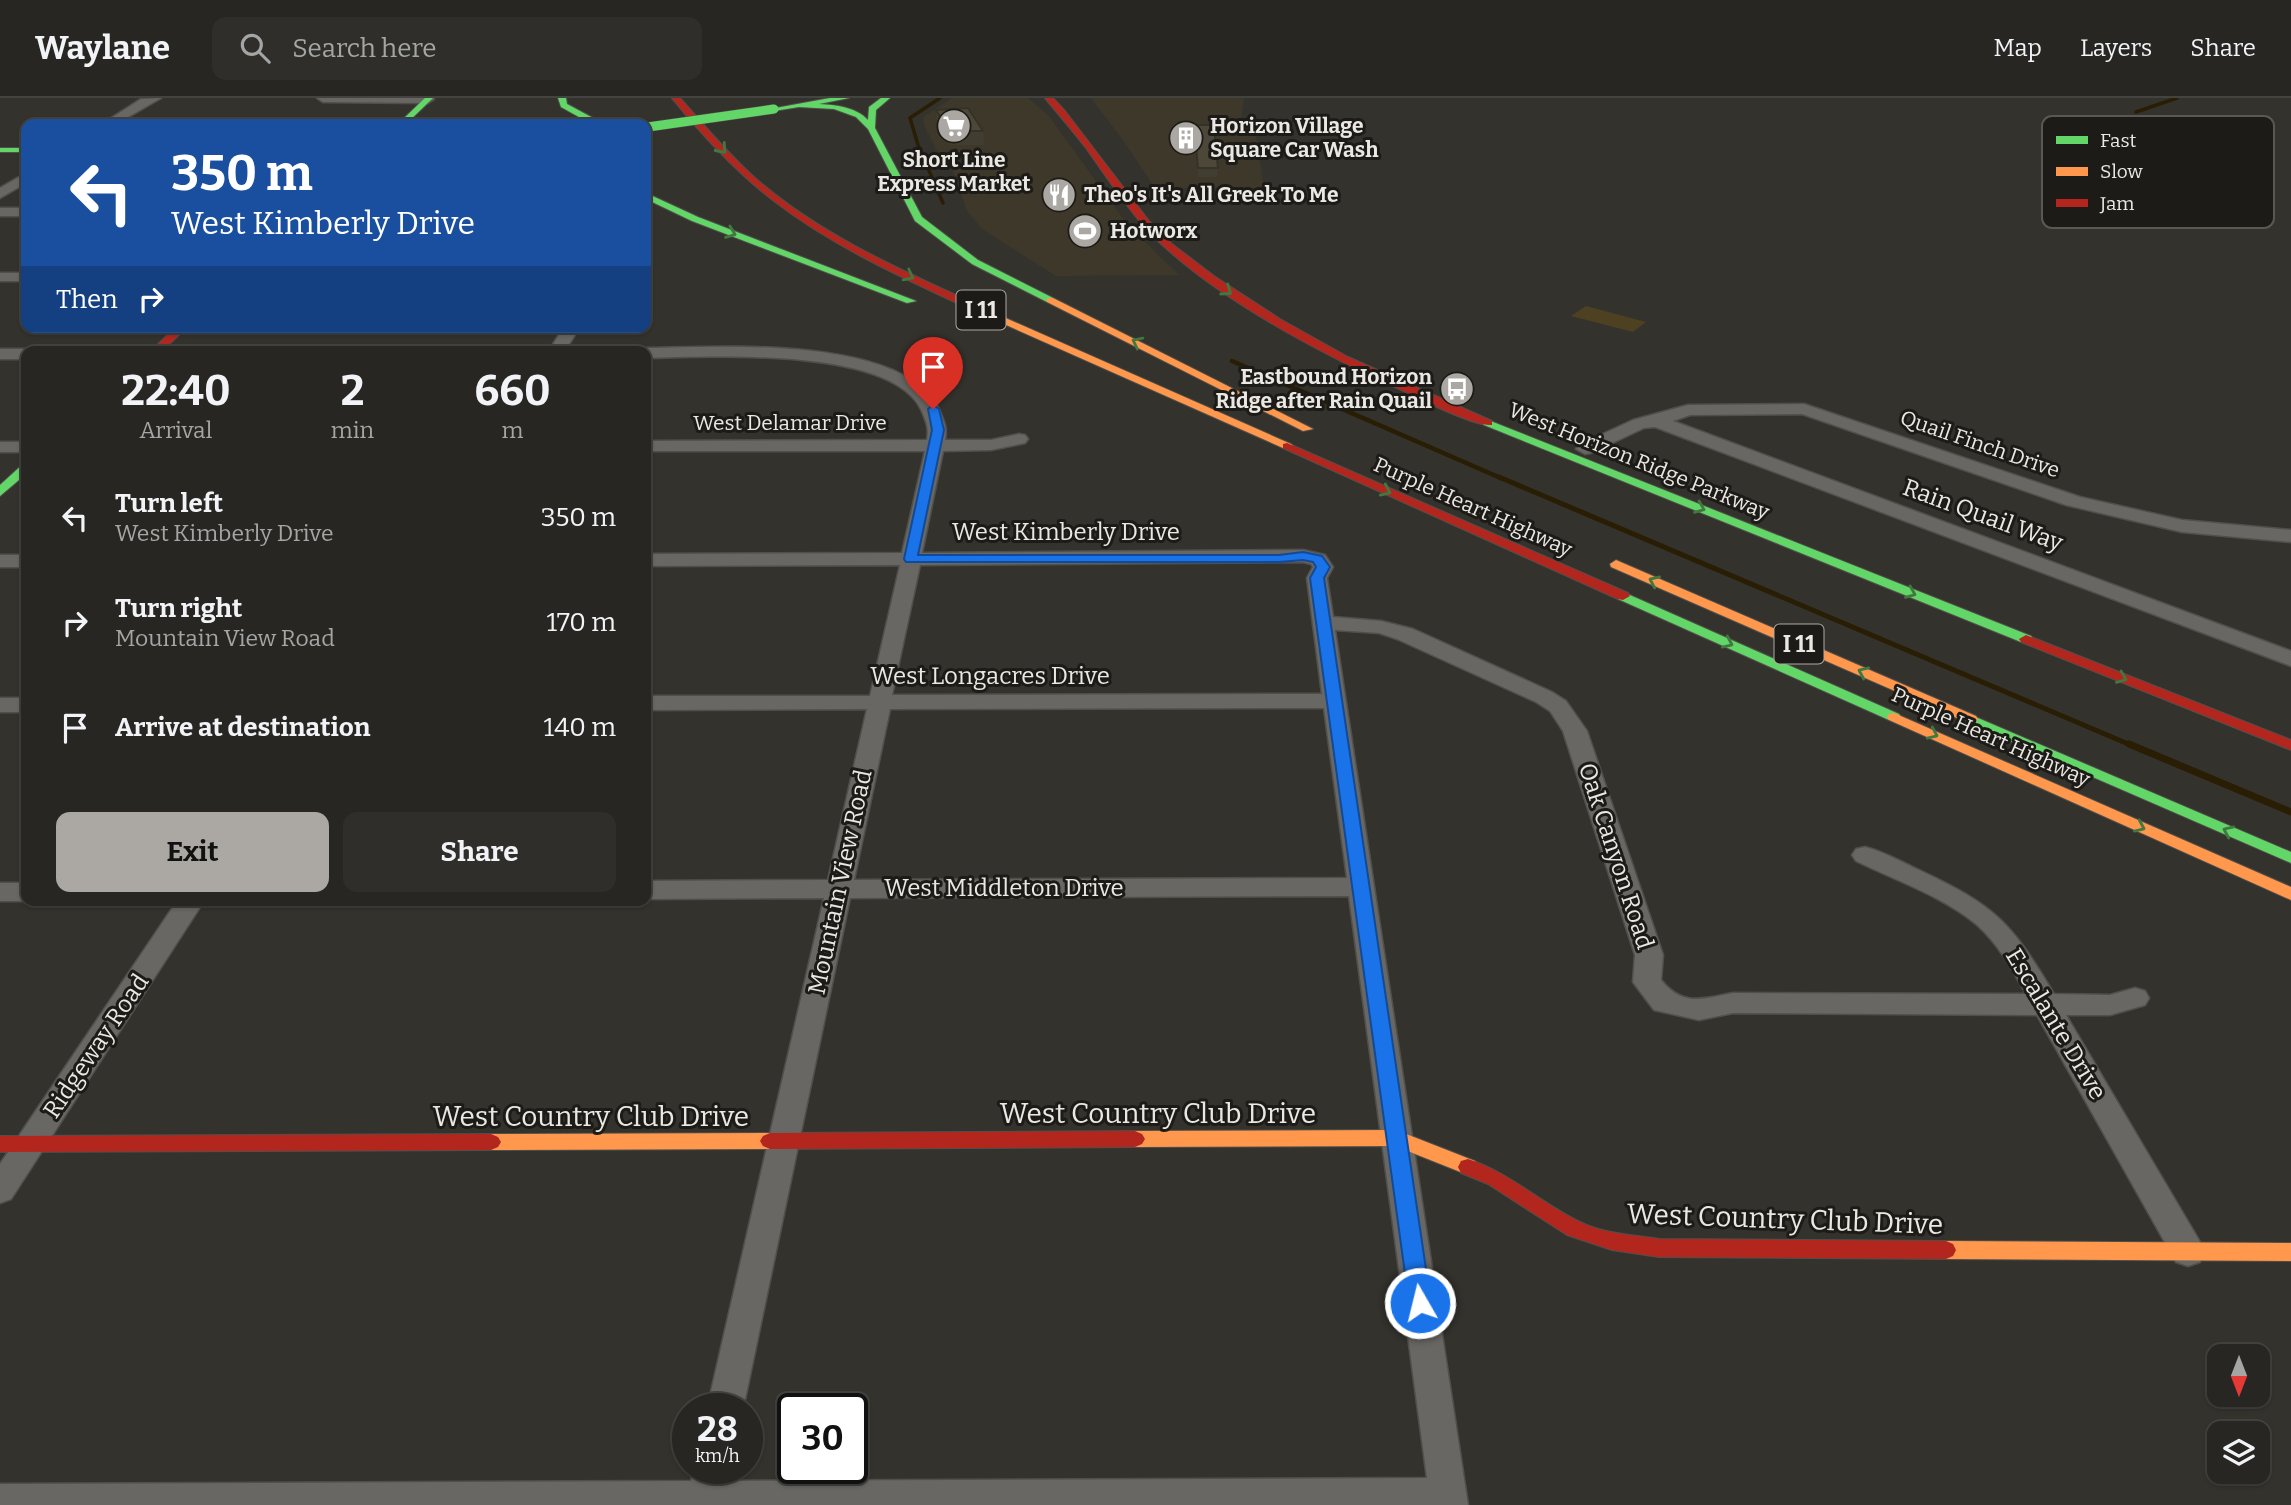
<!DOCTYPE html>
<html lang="en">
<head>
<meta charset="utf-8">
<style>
  :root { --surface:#272622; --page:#2f2e2a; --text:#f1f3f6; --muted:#a4a5a5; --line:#434340; --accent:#aba8a3 }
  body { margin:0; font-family:Bitter,serif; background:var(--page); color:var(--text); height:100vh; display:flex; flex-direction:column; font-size:26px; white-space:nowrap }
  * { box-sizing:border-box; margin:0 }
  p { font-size:23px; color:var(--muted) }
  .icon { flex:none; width:38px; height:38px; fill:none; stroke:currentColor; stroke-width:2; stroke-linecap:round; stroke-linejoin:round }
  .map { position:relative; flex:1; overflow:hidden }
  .panel { position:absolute; left:21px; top:248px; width:630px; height:560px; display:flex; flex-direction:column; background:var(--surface); border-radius:14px; box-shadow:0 2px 5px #0004,0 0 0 2px var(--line) }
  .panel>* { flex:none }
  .banner { position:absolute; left:21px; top:21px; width:630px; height:214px; border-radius:14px; box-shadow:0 2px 5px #0004,0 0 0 2px var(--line); background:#1a4fa0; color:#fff; overflow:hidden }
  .needle { width:46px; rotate:180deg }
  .tools { position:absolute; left:2207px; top:1246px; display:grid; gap:14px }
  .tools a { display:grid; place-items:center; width:63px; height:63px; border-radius:14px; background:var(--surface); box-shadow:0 2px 5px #0004,0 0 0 2px var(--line); font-size:35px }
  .speed { position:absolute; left:672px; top:1295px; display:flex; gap:14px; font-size:35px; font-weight:700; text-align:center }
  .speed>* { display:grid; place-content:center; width:91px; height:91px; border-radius:50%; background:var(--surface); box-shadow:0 2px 5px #0004,0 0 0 2px var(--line); line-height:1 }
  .speed small { font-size:18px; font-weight:400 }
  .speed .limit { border:4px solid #111; border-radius:10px; background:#fff; color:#111 }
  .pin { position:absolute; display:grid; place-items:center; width:60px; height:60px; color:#fff; margin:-72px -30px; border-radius:50% 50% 50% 0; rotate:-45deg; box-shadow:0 0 7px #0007 }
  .pin .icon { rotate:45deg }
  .me { position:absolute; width:77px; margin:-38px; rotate:352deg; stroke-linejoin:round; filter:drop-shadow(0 0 5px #0008) }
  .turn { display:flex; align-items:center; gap:24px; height:147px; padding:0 35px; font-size:32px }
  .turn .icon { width:91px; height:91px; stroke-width:2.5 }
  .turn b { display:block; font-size:49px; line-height:60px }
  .then { display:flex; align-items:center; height:66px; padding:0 35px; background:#0003; gap:14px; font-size:26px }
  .eta { display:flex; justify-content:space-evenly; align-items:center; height:119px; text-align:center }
  .eta b { font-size:42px; font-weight:700; line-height:49px }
  .button { display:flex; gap:14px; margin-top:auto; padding:14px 35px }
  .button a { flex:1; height:80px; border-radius:14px; background:var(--accent); color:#111; font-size:28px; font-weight:700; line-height:80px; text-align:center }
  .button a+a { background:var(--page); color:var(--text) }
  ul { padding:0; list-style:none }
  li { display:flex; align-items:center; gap:21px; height:105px; padding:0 35px }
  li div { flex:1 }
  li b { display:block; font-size:26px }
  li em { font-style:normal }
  header { display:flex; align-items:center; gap:42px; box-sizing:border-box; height:98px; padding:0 35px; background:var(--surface); border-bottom:2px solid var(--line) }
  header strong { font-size:33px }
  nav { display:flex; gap:38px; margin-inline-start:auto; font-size:24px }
  .search { width:490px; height:63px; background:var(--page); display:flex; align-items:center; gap:18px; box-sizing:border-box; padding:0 24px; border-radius:14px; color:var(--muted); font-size:26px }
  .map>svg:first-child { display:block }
  .built { fill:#3e382b }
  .green { fill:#4d4121 }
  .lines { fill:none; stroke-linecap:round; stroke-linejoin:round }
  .stream-far3 { stroke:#291e04; stroke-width:3.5 }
  .stream-far2 { stroke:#291e04; stroke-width:4.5 }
  .stream-far1 { stroke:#291e04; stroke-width:5 }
  .stream { stroke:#291e04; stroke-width:7 }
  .street-casing { stroke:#514f4c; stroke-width:3 }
  .fast-casing { stroke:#514f4c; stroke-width:2 }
  .slow-casing { stroke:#514f4c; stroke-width:2 }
  .jam-casing { stroke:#514f4c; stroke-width:2 }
  .street { fill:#686763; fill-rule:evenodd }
  .fast { fill:#63d668; fill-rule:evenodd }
  .slow { fill:#ff974d; fill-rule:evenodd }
  .jam { fill:#b3261e; fill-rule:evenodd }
  .fast-bridge-casing { stroke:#514f4c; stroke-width:10; stroke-linecap:butt }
  .fast-bridge { stroke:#63d668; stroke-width:9 }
  .wall { fill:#413d30 }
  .building { fill:#4c4738; stroke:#353227; stroke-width:2 }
  .oneway { stroke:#407840 }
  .route { fill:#1a73e8; stroke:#114b97; stroke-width:2 }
  .labels { text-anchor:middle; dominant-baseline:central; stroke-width:6; stroke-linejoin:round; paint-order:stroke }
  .far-poi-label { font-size:21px; font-weight:bold; fill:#ebe8e3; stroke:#1d1b17; text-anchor:start }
  .far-street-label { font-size:21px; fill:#ebe8e3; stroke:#1d1b17 }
  .shield { fill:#1d1b17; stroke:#adaaa6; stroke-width:2 }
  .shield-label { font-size:23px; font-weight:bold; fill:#ebe8e3 }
  .street-label { font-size:24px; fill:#ebe8e3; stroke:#1d1b17 }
  .near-street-label { font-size:28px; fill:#ebe8e3; stroke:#1d1b17 }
  .key { fill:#1d1b17; stroke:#5b5854; stroke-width:2 }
  .key-label { font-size:19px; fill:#ebe8e3 }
</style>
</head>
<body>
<header>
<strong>Waylane</strong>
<div class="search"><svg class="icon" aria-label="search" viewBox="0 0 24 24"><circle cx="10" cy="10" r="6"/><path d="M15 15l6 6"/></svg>Search here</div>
<nav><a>Map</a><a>Layers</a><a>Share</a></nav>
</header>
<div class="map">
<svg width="2291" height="1407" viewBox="0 0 2291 1407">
  <rect width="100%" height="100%" fill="#34322d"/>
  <path class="built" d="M952,0H1028L1049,18L1127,126L1179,177L1056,178L982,131L967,113L952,70L994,69L996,57H939L924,27L923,19Z
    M1091,0H1244L1241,22L1256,37L1264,90H1155L1125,45Z"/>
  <path class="green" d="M1586,208L1646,224L1633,234L1571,218Z"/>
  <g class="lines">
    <path class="stream-far3" d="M940,0L910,20L918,47L943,105
      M2136,14L2177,0"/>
    <path class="stream-far2" d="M1232,263L1503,381"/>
    <path class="stream-far1" d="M1499,379L2133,648"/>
    <path class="stream" d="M2129,646L2291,714"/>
    <g class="street-casing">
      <path id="street" d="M161,0L116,26H102L141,1Z
        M317,0H433L434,1L428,5L323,4Z
        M26,75V85L0,100V90Z
        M0,110H26V118H0Z
        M0,175H26V183H0Z
        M564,229H580L564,254H548Z
        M646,250C717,249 911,236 941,316C945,326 947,331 945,342H991L1019,336L1025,337L1028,341L1025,345L991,352L943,353L922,455L1303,452L1325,457L1333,469L1327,480L1333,519L1381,523L1413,531L1552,594L1566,603L1587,633L1663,857L1661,882C1683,909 1702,901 1733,895L2026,896C2012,871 1998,845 1976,826C1942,798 1895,782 1856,763L1852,757L1856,751L1865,749C1884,754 1902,764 1919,772C1996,808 2011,824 2054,896L2110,897L2135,890L2145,893L2149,900L2145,907L2110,917H2066L2200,1144L2204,1154L2200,1164L2188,1168L2176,1164L2037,917L1733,915L1699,922L1654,912L1633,884L1635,857L1563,633L1550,613L1536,604L1397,541L1379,535L1335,532L1468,1407H0V1386L691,1383L694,1370H730L728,1383L1427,1380L1349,798L850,800L743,1311H707L824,800L646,801V783L828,782L867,611L646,612V598H870L900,467L646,468V456L902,455L925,353H646V343L927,342C929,331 927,326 923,316C899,247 707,259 646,260V254H639ZM1303,464L1311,466L1313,469L1307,480L1322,596L892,597L920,467ZM1324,610L1347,780L854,782L890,611Z
        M0,251H26L33,254H26V261H0Z
        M1804,306L2080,399L2182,422L2291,432V444L2182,434L2066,407L1802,316L1690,317L1673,323L2291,553V568L1655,329L1644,330L1591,355L1585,356L1576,351L1579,347L1633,322L1688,307Z
        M0,344H26V354H0Z
        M0,457H26V469H0Z
        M0,600H26V614H0Z
        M0,785H26V803H0Z
        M177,803H204L11,1101L0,1105V1066Z"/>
    </g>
    <g class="fast-casing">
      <path id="fast" d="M425,0H433L406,26H398Z
        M558,0H566L567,6L593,20L627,26L588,24L561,9Z
        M830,0H849L819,6C836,7 856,9 868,22L869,9L881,0H890L876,12L875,30L922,119L978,162L1053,200V204H1047L972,166L915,123L868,31L856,19L834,11L799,9L774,13L770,11Z
        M0,50H26V54H0Z
        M646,95L698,119L916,203L907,205L692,123L646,101Z
        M1488,322L2031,538L2033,541L2031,544H2021L1484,327L1482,325Z
        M22,367H26V376L0,398V387Z
        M1623,494L1899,616L1901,619L1899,622H1889L1618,501V495Z
        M1971,617L2291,754V765L1966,624L1964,621L1966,618Z"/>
    </g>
    <g class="slow-casing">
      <path id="slow" d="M1047,200H1053L1313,331L1303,333L1047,204Z
        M965,202L1291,346L1293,348L1291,350H1283L961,207L960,205Z
        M1616,462L1976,618L1978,621L1976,624H1966L1611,469L1610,466Z
        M1894,615L2291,789V802L1889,622L1887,619L1889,616Z
        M1396,1032L1475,1063L1478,1069L1475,1075L1468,1077L1395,1048L1135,1049L1128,1046L1125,1041L1128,1036L1135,1033Z
        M770,1035L777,1038L780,1043L777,1048L770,1051L491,1052L484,1049L481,1044L484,1039L491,1036Z
        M1946,1143L2291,1145V1163L1946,1161L1939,1158L1936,1152L1939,1146Z"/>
    </g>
    <g class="jam-casing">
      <path id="jam" d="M672,0H680C704,27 727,55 754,79C816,134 894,169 969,203V207H961C897,177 831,147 774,103C736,74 702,37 672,0Z
        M1045,0H1053L1065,13L1149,123L1172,146L1214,178L1280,221L1348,259L1492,323V327C1477,329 1424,303 1408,295C1324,257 1215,201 1150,135C1126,109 1106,78 1086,50C1073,33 1059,17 1045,0Z
        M176,229H187L161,254H150Z
        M1287,345L1628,495L1630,498L1623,502L1618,501L1283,350V346Z
        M2026,537L2291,642V652L2021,544L2019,541Z
        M1135,1033L1142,1036L1145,1041L1142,1046L1135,1049L770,1051L763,1048L760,1043L763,1038L770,1035Z
        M491,1036L498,1039L501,1044L498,1049L491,1052L0,1054V1038Z
        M1468,1061C1510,1075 1541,1105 1580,1124C1604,1136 1633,1137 1659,1141L1946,1143L1953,1146L1956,1152L1953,1158L1946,1161L1659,1159L1612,1152L1567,1137L1488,1086L1461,1075L1458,1069L1461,1063Z"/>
    </g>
    <use href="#street" class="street"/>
    <use href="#fast" class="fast"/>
    <use href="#slow" class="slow"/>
    <use href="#jam" class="jam"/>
    <g class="fast-bridge-casing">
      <path id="fast-bridge" d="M648,29L774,11"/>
    </g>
    <use href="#fast-bridge" class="fast-bridge"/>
  </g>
  <path class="wall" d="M936,12L983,33L984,47H950L937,26Z
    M1194,27L1218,70L1217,79H1198Z"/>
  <path class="building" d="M968,10L983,33H949L936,12Z
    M1194,27H1210V30H1214L1218,70H1198Z"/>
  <defs><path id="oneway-chevron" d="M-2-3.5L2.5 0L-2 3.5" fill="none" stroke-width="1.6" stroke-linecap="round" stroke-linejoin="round" transform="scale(1.75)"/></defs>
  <g class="oneway">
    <use href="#oneway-chevron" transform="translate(722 51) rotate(48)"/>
    <use href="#oneway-chevron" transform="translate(731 135) rotate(21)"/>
    <use href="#oneway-chevron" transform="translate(909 178) rotate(27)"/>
    <use href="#oneway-chevron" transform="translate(1227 193) rotate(35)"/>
    <use href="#oneway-chevron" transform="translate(1137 244) rotate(-153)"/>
    <use href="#oneway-chevron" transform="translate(1386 393) rotate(24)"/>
    <use href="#oneway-chevron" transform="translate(1700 410) rotate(22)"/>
    <use href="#oneway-chevron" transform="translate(1654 483) rotate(-156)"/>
    <use href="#oneway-chevron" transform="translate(1911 495) rotate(22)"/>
    <use href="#oneway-chevron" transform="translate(1728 545) rotate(24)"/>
    <use href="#oneway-chevron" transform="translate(1863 574) rotate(-156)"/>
    <use href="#oneway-chevron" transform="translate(2122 580) rotate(22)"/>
    <use href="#oneway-chevron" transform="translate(1933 636) rotate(24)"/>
    <use href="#oneway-chevron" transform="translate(2140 729) rotate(24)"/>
    <use href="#oneway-chevron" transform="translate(2228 733) rotate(-156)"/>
  </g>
  <path class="route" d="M933,307L939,311L944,332L918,457H1279L1303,454L1322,458L1330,469L1324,480L1431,1205L1428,1212L1420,1215L1412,1212L1409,1205L1310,480L1316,469L1313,464L1303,462L1279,464H906L904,461L932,332L928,311Z"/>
  <defs>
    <g id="supermarket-disc" transform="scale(1.75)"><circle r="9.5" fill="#aba8a3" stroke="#1d1b17"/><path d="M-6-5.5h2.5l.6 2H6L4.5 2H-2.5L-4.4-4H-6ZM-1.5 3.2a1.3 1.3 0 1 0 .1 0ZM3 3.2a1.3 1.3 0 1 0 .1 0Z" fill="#fff"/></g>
    <g id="building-disc" transform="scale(1.75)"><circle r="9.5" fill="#aba8a3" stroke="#1d1b17"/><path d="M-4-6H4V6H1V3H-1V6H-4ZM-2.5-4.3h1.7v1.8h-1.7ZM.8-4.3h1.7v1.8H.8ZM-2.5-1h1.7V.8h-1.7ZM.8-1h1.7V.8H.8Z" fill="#fff"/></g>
    <g id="restaurant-disc" transform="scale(1.75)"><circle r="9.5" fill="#aba8a3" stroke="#1d1b17"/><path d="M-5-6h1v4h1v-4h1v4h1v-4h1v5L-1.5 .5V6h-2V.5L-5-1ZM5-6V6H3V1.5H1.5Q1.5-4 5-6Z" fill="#fff"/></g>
    <g id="stadium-disc" transform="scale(1.75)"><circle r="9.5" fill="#aba8a3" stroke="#1d1b17"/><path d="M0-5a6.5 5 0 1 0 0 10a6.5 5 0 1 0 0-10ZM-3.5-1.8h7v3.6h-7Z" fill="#fff"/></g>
    <g id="bus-disc" transform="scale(1.75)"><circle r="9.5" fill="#aba8a3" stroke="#1d1b17"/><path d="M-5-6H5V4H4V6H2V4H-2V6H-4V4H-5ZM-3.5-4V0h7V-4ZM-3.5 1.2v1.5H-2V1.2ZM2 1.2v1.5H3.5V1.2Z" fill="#fff"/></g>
  </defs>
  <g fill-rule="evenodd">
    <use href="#supermarket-disc" x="954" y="28"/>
    <use href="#building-disc" x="1186" y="40"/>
    <use href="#restaurant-disc" x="1059" y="97"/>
    <use href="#stadium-disc" x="1085" y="133"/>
    <use href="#bus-disc" x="1457" y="291"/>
  </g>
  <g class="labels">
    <g class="far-poi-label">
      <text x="1210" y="28">Horizon Village<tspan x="1210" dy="24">Square Car Wash</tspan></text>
      <text x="954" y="62" text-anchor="middle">Short Line<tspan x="954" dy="24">Express Market</tspan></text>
      <text x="1084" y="97">Theo's It's All Greek To Me</text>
      <text x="1110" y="133">Hotworx</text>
      <text x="1432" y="279" text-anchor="end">Eastbound Horizon<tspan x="1432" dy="24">Ridge after Rain Quail</tspan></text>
    </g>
    <g class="far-street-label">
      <text x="790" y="325">West Delamar Drive</text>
      <text transform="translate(1980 346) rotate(19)">Quail Finch Drive</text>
      <text transform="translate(1639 363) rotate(22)">West Horizon Ridge Parkway</text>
      <text transform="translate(1473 409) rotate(24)">Purple Heart Highway</text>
      <text transform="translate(1991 639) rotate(24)">Purple Heart Highway</text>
    </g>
    <g class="shield">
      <rect x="956.5" y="192.5" width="49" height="39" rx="5"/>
      <rect x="1774.5" y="526.5" width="49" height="39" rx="5"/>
    </g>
    <g class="shield-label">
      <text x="981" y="212">I 11</text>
      <text x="1799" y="546">I 11</text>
    </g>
    <g class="street-label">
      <text transform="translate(1983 417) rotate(20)">Rain Quail Way</text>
      <text x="1066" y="434">West Kimberly Drive</text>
      <text x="990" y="578">West Longacres Drive</text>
      <text transform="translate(1616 758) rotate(72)">Oak Canyon Road</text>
      <text transform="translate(840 784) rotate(-78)">Mountain View Road</text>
      <text x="1004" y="790">West Middleton Drive</text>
      <text transform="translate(2056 926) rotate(59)">Escalante Drive</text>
      <text transform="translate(96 948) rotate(-56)">Ridgeway Road</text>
    </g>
    <g class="near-street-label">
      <text x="1158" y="1015">West Country Club Drive</text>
      <text x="591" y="1018">West Country Club Drive</text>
      <text transform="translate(1785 1121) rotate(2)">West Country Club Drive</text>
    </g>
  </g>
  <rect x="2042" y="18" width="232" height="112" rx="10" class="key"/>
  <rect x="2056" y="38" width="32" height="8" fill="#63d668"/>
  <rect x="2056" y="69" width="32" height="9" fill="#ff974d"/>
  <rect x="2056" y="101" width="32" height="8" fill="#b3261e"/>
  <g class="key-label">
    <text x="2100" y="49">Fast</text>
    <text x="2100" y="80">Slow</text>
    <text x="2100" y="112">Jam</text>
  </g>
</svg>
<div class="tools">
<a><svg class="needle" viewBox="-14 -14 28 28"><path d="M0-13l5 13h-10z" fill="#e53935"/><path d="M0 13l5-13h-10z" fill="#a4a5a5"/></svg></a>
<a><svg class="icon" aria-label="layers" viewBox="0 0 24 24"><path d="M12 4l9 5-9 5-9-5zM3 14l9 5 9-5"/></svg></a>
</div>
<div class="speed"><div>28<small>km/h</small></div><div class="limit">30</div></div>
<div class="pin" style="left:933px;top:311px;background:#d93025"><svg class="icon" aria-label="arrive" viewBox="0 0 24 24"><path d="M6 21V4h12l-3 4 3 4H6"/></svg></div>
<svg class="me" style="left:1420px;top:1205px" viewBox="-20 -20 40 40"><circle r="17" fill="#1a73e8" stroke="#fff" stroke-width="3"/><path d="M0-11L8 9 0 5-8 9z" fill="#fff"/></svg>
<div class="banner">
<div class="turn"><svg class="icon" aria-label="left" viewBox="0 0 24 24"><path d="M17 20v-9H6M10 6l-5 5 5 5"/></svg><div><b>350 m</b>West Kimberly Drive</div></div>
<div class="then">Then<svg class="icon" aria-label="right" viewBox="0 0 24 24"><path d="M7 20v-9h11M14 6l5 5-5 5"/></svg></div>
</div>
<section class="panel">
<div class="eta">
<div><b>22:40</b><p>Arrival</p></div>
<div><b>2</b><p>min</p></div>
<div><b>660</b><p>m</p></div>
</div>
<ul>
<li><svg class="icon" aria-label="left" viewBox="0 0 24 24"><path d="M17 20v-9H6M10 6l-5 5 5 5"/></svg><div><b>Turn left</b><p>West Kimberly Drive</p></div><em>350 m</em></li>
<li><svg class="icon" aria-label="right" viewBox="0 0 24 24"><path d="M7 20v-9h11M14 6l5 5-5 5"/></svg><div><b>Turn right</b><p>Mountain View Road</p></div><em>170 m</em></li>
<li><svg class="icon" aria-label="arrive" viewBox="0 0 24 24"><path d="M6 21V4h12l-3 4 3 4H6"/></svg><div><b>Arrive at destination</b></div><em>140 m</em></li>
</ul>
<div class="button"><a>Exit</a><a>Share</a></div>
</section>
</div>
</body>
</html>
